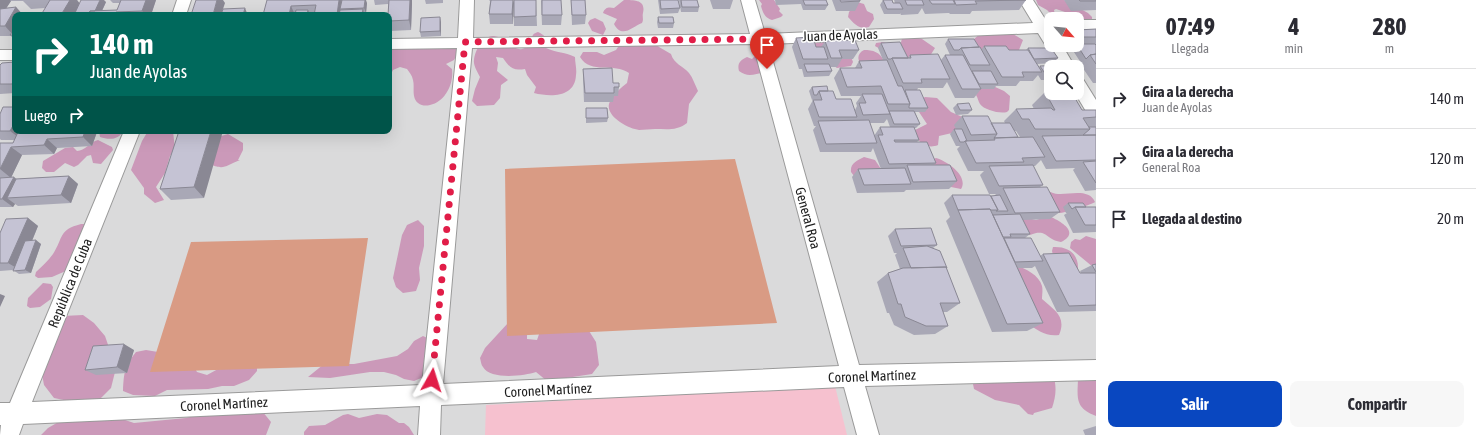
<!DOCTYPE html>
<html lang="es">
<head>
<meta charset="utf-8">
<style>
  :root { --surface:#fff; --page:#f7f7f7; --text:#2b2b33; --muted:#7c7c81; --line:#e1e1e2; --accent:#0947c0 }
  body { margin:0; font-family:"Asap Condensed",sans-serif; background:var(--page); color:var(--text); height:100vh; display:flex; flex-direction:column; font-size:15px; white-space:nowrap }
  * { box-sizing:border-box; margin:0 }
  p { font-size:13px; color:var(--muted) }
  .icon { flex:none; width:22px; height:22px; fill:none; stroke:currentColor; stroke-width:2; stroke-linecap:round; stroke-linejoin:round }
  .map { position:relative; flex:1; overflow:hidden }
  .drawer { display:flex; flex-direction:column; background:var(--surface); width:380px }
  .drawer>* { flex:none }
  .banner { position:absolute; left:12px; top:12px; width:380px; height:122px; border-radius:8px; box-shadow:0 4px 16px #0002; background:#00695c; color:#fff; overflow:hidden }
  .needle { width:26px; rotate:117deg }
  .tools { position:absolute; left:1044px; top:12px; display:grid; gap:8px }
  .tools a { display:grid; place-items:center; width:40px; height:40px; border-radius:8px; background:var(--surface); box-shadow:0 4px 16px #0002; font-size:20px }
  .pin { position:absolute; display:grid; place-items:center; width:34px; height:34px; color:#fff; margin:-41px -17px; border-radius:50% 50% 50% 0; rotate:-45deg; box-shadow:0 0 4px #0007 }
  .pin .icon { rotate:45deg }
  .me { position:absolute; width:44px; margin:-22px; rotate:6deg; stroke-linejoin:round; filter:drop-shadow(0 0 3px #0008) }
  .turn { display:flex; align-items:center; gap:14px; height:84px; padding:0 12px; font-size:18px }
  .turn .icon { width:52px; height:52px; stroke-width:2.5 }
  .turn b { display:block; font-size:28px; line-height:34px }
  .then { display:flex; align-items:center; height:38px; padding:0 12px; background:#0003; gap:8px; font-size:15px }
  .eta { display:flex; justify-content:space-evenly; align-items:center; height:68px; text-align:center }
  .eta b { font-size:24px; font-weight:700; line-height:28px }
  .action { display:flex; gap:8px; margin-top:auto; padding:8px 12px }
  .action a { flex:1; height:46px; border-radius:8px; background:var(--accent); color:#fff; font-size:16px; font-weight:700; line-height:46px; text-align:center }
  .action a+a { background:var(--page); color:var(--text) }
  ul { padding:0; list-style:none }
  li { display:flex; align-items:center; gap:12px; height:60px; padding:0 12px; border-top:1px solid var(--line) }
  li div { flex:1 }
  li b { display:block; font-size:15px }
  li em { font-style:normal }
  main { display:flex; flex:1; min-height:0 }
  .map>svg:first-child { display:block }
  .residential { fill:#dadadb; fill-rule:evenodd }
  .forest { fill:#cb99b9 }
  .park { fill:#f6c1cf }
  .pitch { fill:#d99b84 }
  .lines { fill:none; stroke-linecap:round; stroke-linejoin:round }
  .street-casing { stroke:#9a9a9a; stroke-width:2 }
  .street { fill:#fff; fill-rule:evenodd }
  .wall { fill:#a9a8b6; fill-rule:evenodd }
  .shaded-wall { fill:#8a8894 }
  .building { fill:#c5c3d4; stroke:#8a8894 }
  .route { stroke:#e11d48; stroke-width:7; stroke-dasharray:0 12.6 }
  .labels { text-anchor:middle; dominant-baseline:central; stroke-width:3; stroke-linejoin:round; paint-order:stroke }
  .street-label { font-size:14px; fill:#1d1d1d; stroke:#fff }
</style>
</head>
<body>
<main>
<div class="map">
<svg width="1096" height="435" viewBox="0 0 1096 435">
  <rect width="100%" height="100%" fill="#e6e3ed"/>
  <path class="residential" d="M0,0H1096V435H0ZM15,15H389V131H15ZM1051,19H1077V45H1051ZM1051,67H1077V93H1051Z"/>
  <path class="forest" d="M624,0C635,0 646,0 643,13C642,17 644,19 642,23C632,27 622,39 614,24L617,19L603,13C605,7 609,7 614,8Z
    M759,0H774L780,9L779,11L783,15L781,17L772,20C765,18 763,13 761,6L762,4Z
    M1036,0H1064L1088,13L1092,17V22L1082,21L1074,15L1056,9L1054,10L1055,15H1052L1047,10L1038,5Z
    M857,2L864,4L867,11L873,14L874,19L869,27C860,30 854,24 848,17L849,12Z
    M595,18L603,22L606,29L603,35L592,31L588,23L590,20Z
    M538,32C546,36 548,39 546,48C556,53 566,52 575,57C575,63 577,69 576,75C575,98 550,97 534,93L536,87L527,75L525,69C513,71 510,68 503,58L496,57L498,63L497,71L508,80L501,85L500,98L494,105L477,106L472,101L475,89L480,77C478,73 473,65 474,60C475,50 483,35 494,36C505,37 512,51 522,49C531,47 529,40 533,35C534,33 536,33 538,32Z
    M980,34H1013L1023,40L1019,50L981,51L966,41L974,39Z
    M624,36L649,37L659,47L671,54C674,64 683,66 689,73C693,78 695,85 698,91L689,104L687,123C677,131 667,129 655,129C650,129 644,130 639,130C629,129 606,117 609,104C611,96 622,87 627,83L629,73C614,62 591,75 580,57L583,52H597L604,55L616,50L620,44L616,37Z
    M911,36L922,39L935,48L928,59H911L880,49L875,46L876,43L883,42L900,47L902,38Z
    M403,38L425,43L457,46L458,53L454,60L446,64L452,69C454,84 445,102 430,105C426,106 422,106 418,103C411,97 415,87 413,80C412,75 409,72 407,69L400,67L393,70L389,78V43Z
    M819,38L849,51L853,62L851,66L837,68L805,46Z
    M864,50C873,50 880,52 884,61L860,63C857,58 858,53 864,50Z
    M756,55L765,72C755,74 748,78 739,71C737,64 740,60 747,57L752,59Z
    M993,86L1004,91L1010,96L1009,110L1007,112C1000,114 984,110 980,104C978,101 978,98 976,95L979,88Z
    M925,97L937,98L951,112L967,119L952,133L939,136L938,145C926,150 917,141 913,131L927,124L919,112L922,99Z
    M99,131H123C119,140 109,140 100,137Z
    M148,131H173L175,149L170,156L165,173L156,187L164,200L155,203L144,194V188L131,170L142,141Z
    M228,134L243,143V150L238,160H240C224,166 225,171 207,163L218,137Z
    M98,140L112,147L113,150L101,164L93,163L91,155L87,156L78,165L74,167L65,163L54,172H46L42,168L43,161L65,148L73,147L77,151C85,151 90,142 98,140Z
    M864,157L875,160L881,169L854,176L851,172C850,163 857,161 864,157Z
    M936,158C947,161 969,176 961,189L951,187L929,161Z
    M1048,191C1051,192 1055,194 1058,194C1069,195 1089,188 1095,202C1093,204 1062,214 1058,213Z
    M1018,216L1036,220L1049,216C1060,221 1081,232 1061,242C1045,240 1048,228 1030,235L1024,233Z
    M418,220L424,226V246L419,268L420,280L416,291L403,293L396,287L393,278L402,235L407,225Z
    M81,224H85L68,270L52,277L38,278L35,276L36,272C42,266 48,261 53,254C64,237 58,230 81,224Z
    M1086,236L1096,239V268L1093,267L1070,248L1071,242L1075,239L1080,240Z
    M1053,247C1075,246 1082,261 1076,280L1053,255L1052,251Z
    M1016,265C1026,269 1039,275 1042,286C1043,290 1042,295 1042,299C1054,310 1067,316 1059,335C1046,337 1037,330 1027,323Z
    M43,283L51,284L53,287L51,299L40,307L30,308L27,306L28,298Z
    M83,315L94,323L105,336L116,368L111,388L93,406L54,398L44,385L38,353L63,316Z
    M545,317L584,323L596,342L599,365L592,374L547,381L536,372C524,376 490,380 483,367C481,365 481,361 480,358L485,348L508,323L527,328V339L537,340Z
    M423,336L434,341L426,376L414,381L404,379L396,375L384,372H370L330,378L308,377L324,364H354L397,356L408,349L414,341Z
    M146,350L188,357L197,372L207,375L218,369L257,360V371L249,380L234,386H222L208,389L167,390L155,396L133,395L123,391C124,373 124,367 136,352Z
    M1053,374C1057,387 1056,396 1052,408L1034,413L1033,415L1028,414L1019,405L995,400L974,389L972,379Z
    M1096,378V416C1076,408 1077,400 1078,380Z
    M233,405L258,406L271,422L266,435H41L48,428L74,413L116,417L134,423L186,418Z
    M348,414L359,418L377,414L387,415L399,423H404L409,427L414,435H304V432L309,426L325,425L343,415Z"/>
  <path class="park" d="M835,386L847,435H485L486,405Z"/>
  <path class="pitch" d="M735,159L777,323L507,336L505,169Z
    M368,238L349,366L150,372L191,242Z"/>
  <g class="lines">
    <g class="street-casing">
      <path id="street" d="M177,0H191L186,15H172Z
        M460,0H474L473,38L750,34L741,0H755L765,34L1033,23L1019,0H1033L1047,22H1051V45H1062L1075,67H1059L1038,33L768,44L859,365L1096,360V380L865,386L879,435H857L844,387L441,405L440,435H418L420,406L23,424L19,435H0L1,425H0V403H10L124,131H140L32,402L422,385L457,48L389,49V39L458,38ZM753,44L839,366L443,384L472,48Z
        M1077,20H1096V30H1077Z
        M0,50H15V60H0Z
        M1077,77L1083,79L1096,100V120L1090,118L1075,93H1077Z"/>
    </g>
    <use href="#street" class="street"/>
  </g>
  <path class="wall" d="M0,0H77L80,4L106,2L102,11L117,10L120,3H113L110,0H156L151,15H118L45,8L31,9L23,1H11L6,8L16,7L23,15H15V40L11,36H0Z
    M267,0L367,3L366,13H364V14L263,15Z
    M374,0H412V4L411,30L390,31L389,39L388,4L375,5Z
    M425,0H443V3L426,4Z
    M489,0H513V24H490L489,14L490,1Z
    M536,0L537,26H514V17L519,1Z
    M541,0L562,15L561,25H542Z
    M571,0H585L586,15L585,24L572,25Z
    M658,0H678L680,8L678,13L660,14Z
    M679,0H697L699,7L698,12H681Z
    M710,0H733L730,9H713Z
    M775,0H803L801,4L776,5Z
    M803,0H826L828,5L825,10H803L801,4Z
    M832,0H860V1L855,11H836Z
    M883,0H892L893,3H895L894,0H1026L1019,10L972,11L970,14H950L949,13H948L925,14L922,8L918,14L901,15L900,13V14H884L880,5Z
    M1064,0H1096V10L1071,11Z
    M658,17L674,23L673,28H658L657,22Z
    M441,22V36L421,37L420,32Z
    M1096,29V83H1093L1080,64L1081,63L1072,49L1074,47H1072L1071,45H1077V30Z
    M796,38L811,40L816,47H821L825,41L859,50L853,59H842L837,67H830L832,71L829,76L804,77L802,69H799L792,47Z
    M948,39L979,47L981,50L984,46L1009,50H1026L1028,48L1058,58L1053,63L1037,64L1039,67L1040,66L1051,67V80H1041L1038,75L1033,81H1020L1016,86H996L994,89H981L974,98H955L947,82L943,88H918L917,90L928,108L925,112H915L920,124L916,128H914L919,140L917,142L936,163L934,165L957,181L949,189L906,190L904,192L857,193L852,177L858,169H881L873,148L871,152H820L813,130L816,126H814L808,109L813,100L815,99L812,100L809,91L812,87L828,91L836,99L855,110L857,106L856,103L861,96H841L834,78L840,68H855L859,61L883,60L878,48L881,43L908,58L910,55L941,60L945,55H950L945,44ZM887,119L890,127H880L874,136L870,123H884Z
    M15,62V93L0,94V65Z
    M583,69L613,83L619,87L618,96H614L613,102H584L583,78Z
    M1045,92L1082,110H1096V190L1085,191L1073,170L1075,168L1046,169L1041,160L1035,166H1033L1043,185L1040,187L1060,212L1050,219L1023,220L1030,234L1025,238L1040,256L1043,254L1080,273H1081L1080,271L1092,265L1096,264V311L1057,312L1035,266L1032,268H1018L1043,323L1027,331L992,332L946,221L950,217L944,203L952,195L994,196L996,194H989L980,175L984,171H968L957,149L960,146H956L950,134L954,129H956L954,125L962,116L991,123H1005L1004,121L1016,109H1034L1032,105ZM1014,131H1016L1020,137H1018Z
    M957,104L972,110L968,114L956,115L953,108Z
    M586,108L608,118L607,122L586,123Z
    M0,114L15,131H25L24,132L45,131H97V132L92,146L57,148L54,154L22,155L11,177L16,179L69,176L78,184L71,203L18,206L15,204L13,207H0V143H13L15,140H1L0,139Z
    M179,131L204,198L171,200L160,189Z
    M1068,203L1086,207H1096V232L1073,233L1064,215L1067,213H1066L1063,207Z
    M28,218L38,226L32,241L41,244L31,273L19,274L13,270L0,271V233Z
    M895,229L937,245L933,248L946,268L960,303L947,312H943L948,326L935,334L914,335L894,325L889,313H887L877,282L888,273L900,269L895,255L897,253H894L888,236Z
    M134,350L127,373L96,375L85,370Z
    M1096,426V435H1085L1083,430Z"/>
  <path class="shaded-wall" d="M0,0H10L11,1L0,18Z
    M70,0H77L80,4L75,15H61Z
    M100,0H104L106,2L100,15H93Z
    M146,0H156L151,15H145L142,11Z
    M217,0H223L225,3L221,15H213Z
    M339,0H344L340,9L342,13V15H337Z
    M365,0H366L367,3L366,13L364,8Z
    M410,0H412V4L411,30L409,20Z
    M513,0L514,3L513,24L512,14Z
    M291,6L295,15H289Z
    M16,7L23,15H15V34L14,36L5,26Z
    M245,8L247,13V15H243Z
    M363,9L364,14V15H362Z
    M308,10L310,15H307Z
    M440,17L441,22V36L440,31Z
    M15,79V86L12,84Z
    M15,122V131H25L21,139L10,131Z
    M85,131H97V132L92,146L83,137Z
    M211,131H223L204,198L194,187Z
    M47,139L57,148L54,154L44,145Z
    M11,147L22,155L11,178L0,169Z
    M69,176L78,184L71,203L61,195Z
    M14,177L24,185L7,198L15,204L13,207L2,199Z
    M28,218L38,226L20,270L8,263Z
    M36,240L41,244L31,273L25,270Z
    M0,294L5,296L0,307Z
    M124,344L134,350L127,373L117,367Z"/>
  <path class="building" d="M50,0H70L61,15H41Z
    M81,0H100L95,11H90L88,15H74Z
    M121,0H146L142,11L116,12L115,15H88L90,11L117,10Z
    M196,0H217L213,15H191Z
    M267,0H339L337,15H314L316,5L291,6L289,15H263Z
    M342,0H365L364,8L340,9Z
    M389,0H410L409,20L389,21V15H388Z
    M491,0H513L512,14H489Z
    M514,0H536V16L514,17Z
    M542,0H561L562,15H542Z
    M571,0H585L586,15H572Z
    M660,0H678L680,8L661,9Z
    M681,0H697L699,7H682Z
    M803,0H826L828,5H805Z
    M840,0H860V1L841,2Z
    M883,0H892L893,3H900L903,9H887Z
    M905,0H922L924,5H907Z
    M929,0H953L955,4H932Z
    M954,0H1026L975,1L977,4L956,5Z
    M1079,0H1096V1H1080Z
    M16,7L5,26H0V9Z
    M245,8L243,15H221L223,9Z
    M363,9L362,15H339L340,10Z
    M296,10H308L307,15H295Z
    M440,17V31L420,32L421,18Z
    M658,17H673L674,23H659Z
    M15,28V35H10Z
    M1096,29V37H1081L1077,32V30Z
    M810,37L811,40H814L816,47H824L828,59H803L796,38Z
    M948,39H974L979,47L961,48L959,50H954Z
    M855,40L859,50H839L842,58H831L825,41Z
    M900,42L908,58H892L891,59H888L881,43Z
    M1077,44H1095L1096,45V54L1090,55L1086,59L1077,45Z
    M984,46H1006L1009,50H1028L1042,72H1022L1024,77H1002Z
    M980,47L990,65H970L961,48Z
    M1028,48H1051L1058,58L1034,59Z
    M938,54L950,79H921L922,83H903L892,58H911L910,55Z
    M1096,54V64L1090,55Z
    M945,55H963L981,89H962Z
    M887,60L898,86H902L910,104H888L881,86L847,87L840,68H862L859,61Z
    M15,62V79L12,84H0V65L2,63Z
    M804,64H829L832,71L807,72Z
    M1065,65L1066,67H1051V75H1046L1040,66Z
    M612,68L613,83H619V87H614V93H585L583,69Z
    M972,71H991L998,84H979Z
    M827,86L828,91H819L817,95H814L812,87Z
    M905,90H920L928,108H909V106L910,104Z
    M819,91H833L836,99H851L857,117H819L813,100H822Z
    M1045,92H1051V93H1072L1082,110H1096V117L1083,118L1090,129H1035L1029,119H1022L1016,109L1051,108L1053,110H1055Z
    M862,94H882L890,114L863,115L859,103H866Z
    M969,103L972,110H960L957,104Z
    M3,107H15V122L10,131H0V114Z
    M586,108H607L608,118H586Z
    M889,111H914L920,124H894Z
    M962,116H988L997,134L971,135Z
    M869,120L877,143L826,144L818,121Z
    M991,123H1010L1018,137L994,138L997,134Z
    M880,127H914L919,140H894L895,142H927L936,163L889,164L878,135H883Z
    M1089,127H1096V135H1083L1090,129Z
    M954,129H962L967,141H965L964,142H960Z
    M45,131H85L83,137L47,139L44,145L11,147L0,169V143H13L18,132Z
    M179,131H211L194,187L160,189Z
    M1096,135V160L1056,161L1042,136Z
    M1033,137L1045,157L1022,158L1024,162L976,163L965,141L995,140L994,138Z
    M1096,161V183L1083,162Z
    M907,165H950L957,181L913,182Z
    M1033,165L1043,185L999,186L989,166Z
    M905,168L911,184L864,185L858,169Z
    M69,176L61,195L7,198L16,179Z
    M14,177L2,199H0V178Z
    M1047,187L1060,212L1015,213L1003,188Z
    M952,195H990L998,210H991L990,209L958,210Z
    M1000,195L1008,211H996L998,210L991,196Z
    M1068,203H1083L1086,207H1075L1072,209Z
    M1075,207H1096V225H1085Z
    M990,209L1043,323L1007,324L958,210Z
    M1020,214L1030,234H1010L1011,237H1003L993,215Z
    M28,218L8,263H0V233L6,219Z
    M931,228L937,245L901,246L895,229Z
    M1004,238H1031L1043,261L1015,262Z
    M36,240L25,270L13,271L25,241Z
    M927,246L940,251L947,268L946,267L911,268L903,248Z
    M1069,253L1080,273H1096V305L1069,306L1043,254Z
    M1096,264V272L1092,265Z
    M946,267L960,303H940L948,326H926L905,317L901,304H898L888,273L903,268Z
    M124,344L117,367L85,370L93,346Z"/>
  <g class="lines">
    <path class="route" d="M432,380L465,42L758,39L767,69"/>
  </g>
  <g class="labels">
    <g class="street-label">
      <text transform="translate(840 35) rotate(-2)">Juan de Ayolas</text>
      <text transform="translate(808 218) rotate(75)">General Roa</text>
      <text transform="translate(70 283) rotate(-68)">República de Cuba</text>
      <text transform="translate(872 376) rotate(-2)">Coronel Martínez</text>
      <text transform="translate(548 390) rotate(-3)">Coronel Martínez</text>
      <text transform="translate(224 404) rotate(-3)">Coronel Martínez</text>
    </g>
  </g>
</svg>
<div class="tools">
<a><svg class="needle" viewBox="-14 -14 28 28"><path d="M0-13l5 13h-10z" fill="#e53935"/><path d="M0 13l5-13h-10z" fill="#7c7c81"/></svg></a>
<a><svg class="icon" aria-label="search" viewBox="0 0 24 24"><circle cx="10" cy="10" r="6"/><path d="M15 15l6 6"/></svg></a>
</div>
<div class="pin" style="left:767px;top:69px;background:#d93025"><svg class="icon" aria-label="arrive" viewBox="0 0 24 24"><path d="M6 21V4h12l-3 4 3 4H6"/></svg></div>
<svg class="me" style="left:432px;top:380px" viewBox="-20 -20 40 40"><path d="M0-17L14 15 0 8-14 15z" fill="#e11d48" stroke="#fff" stroke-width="4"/></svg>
<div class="banner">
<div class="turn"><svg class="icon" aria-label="right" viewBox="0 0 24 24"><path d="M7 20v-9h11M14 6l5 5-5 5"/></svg><div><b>140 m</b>Juan de Ayolas</div></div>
<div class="then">Luego<svg class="icon" aria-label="right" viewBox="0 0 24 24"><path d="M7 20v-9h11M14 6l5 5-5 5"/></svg></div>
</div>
</div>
<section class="drawer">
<div class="eta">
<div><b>07:49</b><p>Llegada</p></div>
<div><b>4</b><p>min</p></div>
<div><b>280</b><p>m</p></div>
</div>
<ul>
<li><svg class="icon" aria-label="right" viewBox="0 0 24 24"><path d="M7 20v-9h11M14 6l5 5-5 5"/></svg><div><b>Gira a la derecha</b><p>Juan de Ayolas</p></div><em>140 m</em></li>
<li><svg class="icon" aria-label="right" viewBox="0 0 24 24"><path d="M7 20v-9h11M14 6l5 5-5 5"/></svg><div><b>Gira a la derecha</b><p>General Roa</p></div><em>120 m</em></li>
<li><svg class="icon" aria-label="arrive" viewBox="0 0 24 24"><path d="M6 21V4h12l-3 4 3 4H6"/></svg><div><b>Llegada al destino</b></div><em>20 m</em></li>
</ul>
<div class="action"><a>Salir</a><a>Compartir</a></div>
</section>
</main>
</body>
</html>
